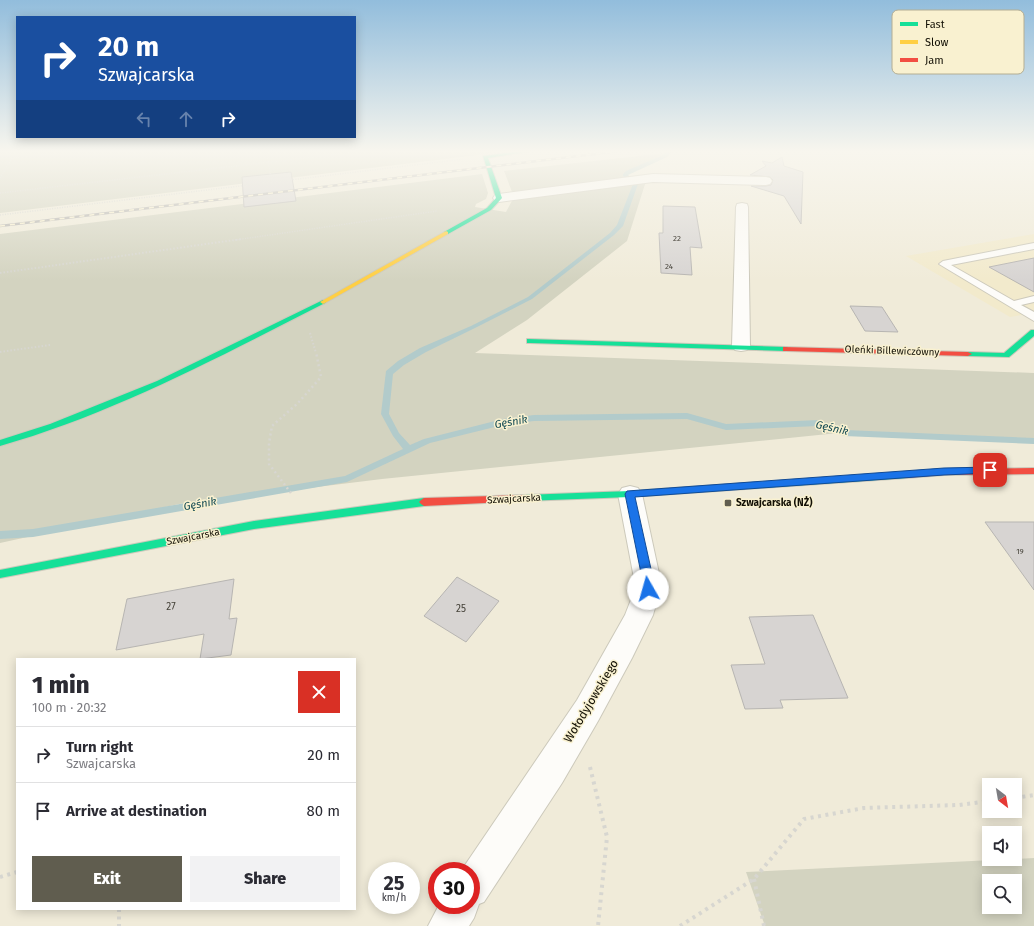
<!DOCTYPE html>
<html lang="en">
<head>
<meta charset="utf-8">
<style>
  :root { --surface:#fff; --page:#f2f2f3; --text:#2b2b33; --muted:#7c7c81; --line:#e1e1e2; --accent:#605d4f }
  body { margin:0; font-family:"Fira Sans",sans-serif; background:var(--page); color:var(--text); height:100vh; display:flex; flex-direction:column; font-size:15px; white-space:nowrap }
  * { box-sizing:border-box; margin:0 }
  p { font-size:13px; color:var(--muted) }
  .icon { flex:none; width:22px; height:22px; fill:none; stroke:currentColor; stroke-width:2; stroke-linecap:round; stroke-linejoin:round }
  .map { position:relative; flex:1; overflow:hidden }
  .sheet { position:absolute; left:16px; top:658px; width:340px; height:252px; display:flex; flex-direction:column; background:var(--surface); border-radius:0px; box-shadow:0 2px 10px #0003 }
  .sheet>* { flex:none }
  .hud { position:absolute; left:16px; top:16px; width:340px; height:122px; border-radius:0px; box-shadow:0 2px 10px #0003; background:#1a4fa0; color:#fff; overflow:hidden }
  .needle { width:26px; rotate:149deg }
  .fabs { position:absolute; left:982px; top:778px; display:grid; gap:8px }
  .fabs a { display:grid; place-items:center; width:40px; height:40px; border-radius:0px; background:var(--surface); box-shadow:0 2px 10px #0003; font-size:20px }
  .speed { position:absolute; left:368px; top:862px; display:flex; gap:8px; font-size:20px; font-weight:700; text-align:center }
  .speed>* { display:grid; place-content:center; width:52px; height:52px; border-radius:50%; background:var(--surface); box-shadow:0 2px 10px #0003; line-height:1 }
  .speed small { font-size:10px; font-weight:400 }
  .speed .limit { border:6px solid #d22; background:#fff; color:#111 }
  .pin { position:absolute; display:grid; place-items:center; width:34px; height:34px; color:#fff; margin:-17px; border-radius:8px; box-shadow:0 2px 6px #0006 }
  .me { position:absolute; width:44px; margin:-22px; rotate:353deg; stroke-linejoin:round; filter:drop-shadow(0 0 3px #0008) }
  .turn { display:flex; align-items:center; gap:14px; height:84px; padding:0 16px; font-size:18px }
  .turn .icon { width:52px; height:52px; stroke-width:2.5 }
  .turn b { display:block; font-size:28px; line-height:34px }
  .lanes { display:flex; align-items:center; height:38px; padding:0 16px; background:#0003; justify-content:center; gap:20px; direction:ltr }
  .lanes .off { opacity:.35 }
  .round { display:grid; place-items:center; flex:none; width:42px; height:42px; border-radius:0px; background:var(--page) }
  .summary { display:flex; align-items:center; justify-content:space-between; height:68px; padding:0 16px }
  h1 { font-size:24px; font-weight:800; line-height:30px }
  .action { display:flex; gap:8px; margin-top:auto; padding:8px 16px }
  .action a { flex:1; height:46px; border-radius:0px; background:var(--accent); color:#fff; font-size:16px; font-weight:800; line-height:46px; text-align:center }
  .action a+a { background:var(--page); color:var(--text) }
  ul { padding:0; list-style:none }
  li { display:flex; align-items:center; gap:12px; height:56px; padding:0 16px; border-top:1px solid var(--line) }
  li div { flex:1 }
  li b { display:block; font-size:15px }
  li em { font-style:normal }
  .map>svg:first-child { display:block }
  .built { fill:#f2eacc }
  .green { fill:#d3d3c0; fill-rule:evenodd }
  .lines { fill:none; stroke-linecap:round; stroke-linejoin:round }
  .stream { fill:#b2cbcb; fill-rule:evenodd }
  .building { fill:#d7d4d2; stroke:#b7b5b2 }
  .lane-casing { stroke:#ccc9bb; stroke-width:2 }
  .street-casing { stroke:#ccc9bb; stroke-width:2 }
  .fast-casing { stroke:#ccc9bb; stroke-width:2 }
  .slow-casing { stroke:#ccc9bb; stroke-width:2 }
  .jam-casing { stroke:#ccc9bb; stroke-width:2 }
  .path-far3 { stroke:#d7d6d0; stroke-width:1.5; stroke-dasharray:1 1.5; stroke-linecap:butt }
  .path-far2 { stroke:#d7d6d0; stroke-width:2; stroke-dasharray:1.5 2; stroke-linecap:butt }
  .path-far1 { stroke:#d7d6d0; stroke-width:2.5; stroke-dasharray:2 3; stroke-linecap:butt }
  .path { stroke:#d7d6d0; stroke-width:4; stroke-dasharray:3 4.5; stroke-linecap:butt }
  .lane { fill:#fdfcf9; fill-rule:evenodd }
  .street { fill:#fdfcf9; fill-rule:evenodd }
  .fast { fill:#16e098; fill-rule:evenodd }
  .slow { fill:#ffcf43; fill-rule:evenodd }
  .jam { fill:#f24e42; fill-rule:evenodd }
  .rail-casing { stroke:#b4b2ae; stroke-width:2.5 }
  .rail { stroke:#f9f1d0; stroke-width:1.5; stroke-dasharray:5; stroke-linecap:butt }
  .route { fill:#1a73e8; stroke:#114b97 }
  .poi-dot { fill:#605d4f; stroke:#f9f1d0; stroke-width:1.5 }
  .labels { text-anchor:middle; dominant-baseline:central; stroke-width:3; stroke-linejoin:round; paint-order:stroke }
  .number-label { font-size:8px; fill:#444138 }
  .street-label { font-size:10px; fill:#131005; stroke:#f9f1d0 }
  .poi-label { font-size:10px; font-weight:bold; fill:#131005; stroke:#f9f1d0; text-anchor:start }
  .near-number-label { font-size:10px; fill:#444138 }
  .water-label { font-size:11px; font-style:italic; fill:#104852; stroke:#f9f1d0 }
  .near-street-label { font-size:12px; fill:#131005; stroke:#f9f1d0 }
  .key { fill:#f9f1d0; stroke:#b4ae93; stroke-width:1 }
  .key-label { font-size:11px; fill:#131005 }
</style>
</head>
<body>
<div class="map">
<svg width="1034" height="926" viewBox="0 0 1034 926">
  <rect width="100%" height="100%" fill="#f0ebd9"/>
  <path class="built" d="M1034,234V313L1010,317L906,256Z"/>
  <path class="green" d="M0,151H511L0,213Z
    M666,153L623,174L646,181L627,241L527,320L475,353L1034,373V443L838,433L382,479L179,504L0,543V234L482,174L488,193L486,199L476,204L475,207L506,212L514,197L504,171Z
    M1034,858V926H765L746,872ZM989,881H1015V907H989Z"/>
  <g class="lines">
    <path class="stream" d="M667,151H671V153L667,157L628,175L638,184L623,226L614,235L532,299L475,328L426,352L404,365L393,374L389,414L399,433L410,445L424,439L503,419L534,415L687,413L726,424L819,420L845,430L1034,438V444L844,436L818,426L726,430L687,419L534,421L503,425L430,443L347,482L33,537L0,539V531L33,529L345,476L403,449L393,436L381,414L386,371L398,361L420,348L471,326L528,297L610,233L617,225L633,184L623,176V174L626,171L663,155Z"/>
  </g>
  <path class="building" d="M782,157L784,166L803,172L801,224L784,196L751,186H766L771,185L773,180L770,177L750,175L766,166L762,161L772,163Z
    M291,172L296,201L244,207L242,177Z
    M663,206L695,207L702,248L690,247L692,275L661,273L659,233H663Z
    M1034,258V292L989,267Z
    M850,306L882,307L898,332L865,331Z
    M985,522H1034V590Z
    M457,577L499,601L466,642L424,616Z
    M234,579L229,619L237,618L231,655L200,659L204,634L116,650L127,599Z
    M813,615L848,698L780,700L783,708L745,709L731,665L765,664L749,617Z"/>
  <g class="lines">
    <g class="lane-casing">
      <path id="lane" d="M1034,243V249L951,265L1014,301L1034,296V302L1021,305L1034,312V321L939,264L943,261Z"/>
    </g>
    <g class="street-casing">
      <path id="street" d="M653,174L766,177L770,178L772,181L770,184L766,185L653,182L499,202L495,201L493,198L495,195L499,194Z
        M742,203L747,204L748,207L750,346L747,350L741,351L735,350L732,346L736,207L737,204Z
        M630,486L638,488L642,494L660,578L658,597L653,615L632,658L598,721L562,783L484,902L479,904L474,918L469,926H428L439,905H471V871H461L577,700L625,615L632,597L634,578L618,494L622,488Z"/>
    </g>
    <g class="fast-casing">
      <path id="fast" d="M520,151H532L488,158L502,198L491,210L448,234H444V232L487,208L496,198L483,156Z
        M323,300L326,302L325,303C221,356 113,414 0,446V440L50,424L157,381Z
        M1031,330H1034V336L1009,357L968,356L964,354L968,352L1004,353Z
        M527,339L786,347L790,349L786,351L530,343H527Z
        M906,472L911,475L906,478L630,497L524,501L521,500L519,498L521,496L524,495L630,491Z
        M424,498L427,500L429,502L427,504L424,506L254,529L0,578V570L254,521Z"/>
    </g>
    <g class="slow-casing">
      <path id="slow" d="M446,231L448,232V234L325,303L323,304L320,302Z"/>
    </g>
    <g class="jam-casing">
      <path id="jam" d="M783,347L968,352L972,354L968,356L786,351H783Z
        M1034,468V474L944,475L906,478L901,475L906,472L944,469Z
        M524,495L527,496L529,498L527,500L524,501L424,506L421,504L419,502L421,500L424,498Z"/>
    </g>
    <path class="path-far3" d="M266,151L272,182
      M11,158L79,151
      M0,178L16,151
      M0,193L366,151
      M0,215L464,159
      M235,240L437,211"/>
    <path class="path-far2" d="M0,273L242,239
      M310,333L316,353
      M0,352L50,345"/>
    <path class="path-far1" d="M291,493L269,464V443L272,426L298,403L321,377L316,352"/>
    <path class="path" d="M590,767L607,837L598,926
      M1015,798L1034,795
      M0,877L17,872
      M754,879L764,926
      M119,909V926
      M680,926L754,879L804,819L864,808L959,805L989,801"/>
    <use href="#lane" class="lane"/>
    <use href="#street" class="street"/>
    <use href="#fast" class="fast"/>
    <use href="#slow" class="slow"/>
    <use href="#jam" class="jam"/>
    <g class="rail-casing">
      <path id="rail" d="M0,226L619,151"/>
    </g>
    <use href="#rail" class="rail"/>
  </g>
  <linearGradient id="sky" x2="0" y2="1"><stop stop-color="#92bddc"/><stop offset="0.54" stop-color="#f8f6ee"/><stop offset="1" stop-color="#f8f6ee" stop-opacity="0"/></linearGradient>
  <rect width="1034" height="281" fill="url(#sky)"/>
  <path class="route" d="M990,467L994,470L990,473L944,475L635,497L653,578V589L652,593L648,594L644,593L642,578L625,494L627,491L944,468Z"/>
  <rect class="poi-dot" x="724" y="499" width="8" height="8" rx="2"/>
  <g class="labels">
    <g class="number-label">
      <text x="677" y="238">22</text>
      <text x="669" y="266">24</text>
      <text x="1020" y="551">19</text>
    </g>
    <g class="street-label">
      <text transform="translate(892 351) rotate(2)">Oleńki Billewiczówny</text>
      <text transform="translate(514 499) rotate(-3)">Szwajcarska</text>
      <text transform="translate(193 537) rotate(-11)">Szwajcarska</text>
    </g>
    <g class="poi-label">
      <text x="736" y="503">Szwajcarska (NŻ)</text>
    </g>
    <g class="near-number-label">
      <text x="171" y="607">27</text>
      <text x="461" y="609">25</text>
    </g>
    <g class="water-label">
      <text transform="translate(511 422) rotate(-10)">Gęśnik</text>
      <text transform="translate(832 428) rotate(13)">Gęśnik</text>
      <text transform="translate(200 504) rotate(-10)">Gęśnik</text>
    </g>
    <g class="near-street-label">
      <text transform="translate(591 701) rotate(-59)">Wołodyjowskiego</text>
    </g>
  </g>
  <rect x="892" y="10" width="132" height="64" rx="6" class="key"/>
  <rect x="900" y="22" width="18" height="4" fill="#16e098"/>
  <rect x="900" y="40" width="18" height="4" fill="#ffcf43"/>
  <rect x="900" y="58" width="18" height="4" fill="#f24e42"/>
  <g class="key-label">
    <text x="925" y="28">Fast</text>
    <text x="925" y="46">Slow</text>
    <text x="925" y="64">Jam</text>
  </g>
</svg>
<div class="fabs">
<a><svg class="needle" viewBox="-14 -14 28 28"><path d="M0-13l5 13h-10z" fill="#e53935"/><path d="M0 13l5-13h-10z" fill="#7c7c81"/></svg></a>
<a><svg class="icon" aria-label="sound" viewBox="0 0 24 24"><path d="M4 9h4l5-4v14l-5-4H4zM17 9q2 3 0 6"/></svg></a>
<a><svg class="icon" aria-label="search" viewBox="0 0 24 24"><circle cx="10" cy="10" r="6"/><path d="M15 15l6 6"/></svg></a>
</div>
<div class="speed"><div>25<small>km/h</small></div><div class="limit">30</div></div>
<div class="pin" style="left:990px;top:470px;background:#d93025"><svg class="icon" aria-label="arrive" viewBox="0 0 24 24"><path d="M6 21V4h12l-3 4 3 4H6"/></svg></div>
<svg class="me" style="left:648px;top:589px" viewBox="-20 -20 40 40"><circle r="19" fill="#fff"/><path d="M0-13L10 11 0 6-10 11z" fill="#1a73e8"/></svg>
<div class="hud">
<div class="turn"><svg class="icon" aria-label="right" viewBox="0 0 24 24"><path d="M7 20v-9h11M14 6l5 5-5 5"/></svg><div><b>20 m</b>Szwajcarska</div></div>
<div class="lanes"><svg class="icon off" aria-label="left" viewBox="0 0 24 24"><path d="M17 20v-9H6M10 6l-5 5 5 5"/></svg><svg class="icon off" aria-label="ahead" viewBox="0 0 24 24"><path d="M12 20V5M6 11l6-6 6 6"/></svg><svg class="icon" aria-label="right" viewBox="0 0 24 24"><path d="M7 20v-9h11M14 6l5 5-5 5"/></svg></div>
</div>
<section class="sheet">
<div class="summary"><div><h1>1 min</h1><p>100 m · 20:32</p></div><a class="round" style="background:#d93025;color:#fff"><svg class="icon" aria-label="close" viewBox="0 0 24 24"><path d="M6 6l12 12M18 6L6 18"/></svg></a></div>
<ul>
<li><svg class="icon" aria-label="right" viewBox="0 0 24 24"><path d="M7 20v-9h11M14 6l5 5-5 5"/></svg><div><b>Turn right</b><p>Szwajcarska</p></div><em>20 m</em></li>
<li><svg class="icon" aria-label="arrive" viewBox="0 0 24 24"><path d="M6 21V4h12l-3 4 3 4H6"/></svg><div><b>Arrive at destination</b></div><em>80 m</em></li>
</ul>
<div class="action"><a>Exit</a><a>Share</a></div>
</section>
</div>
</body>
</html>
